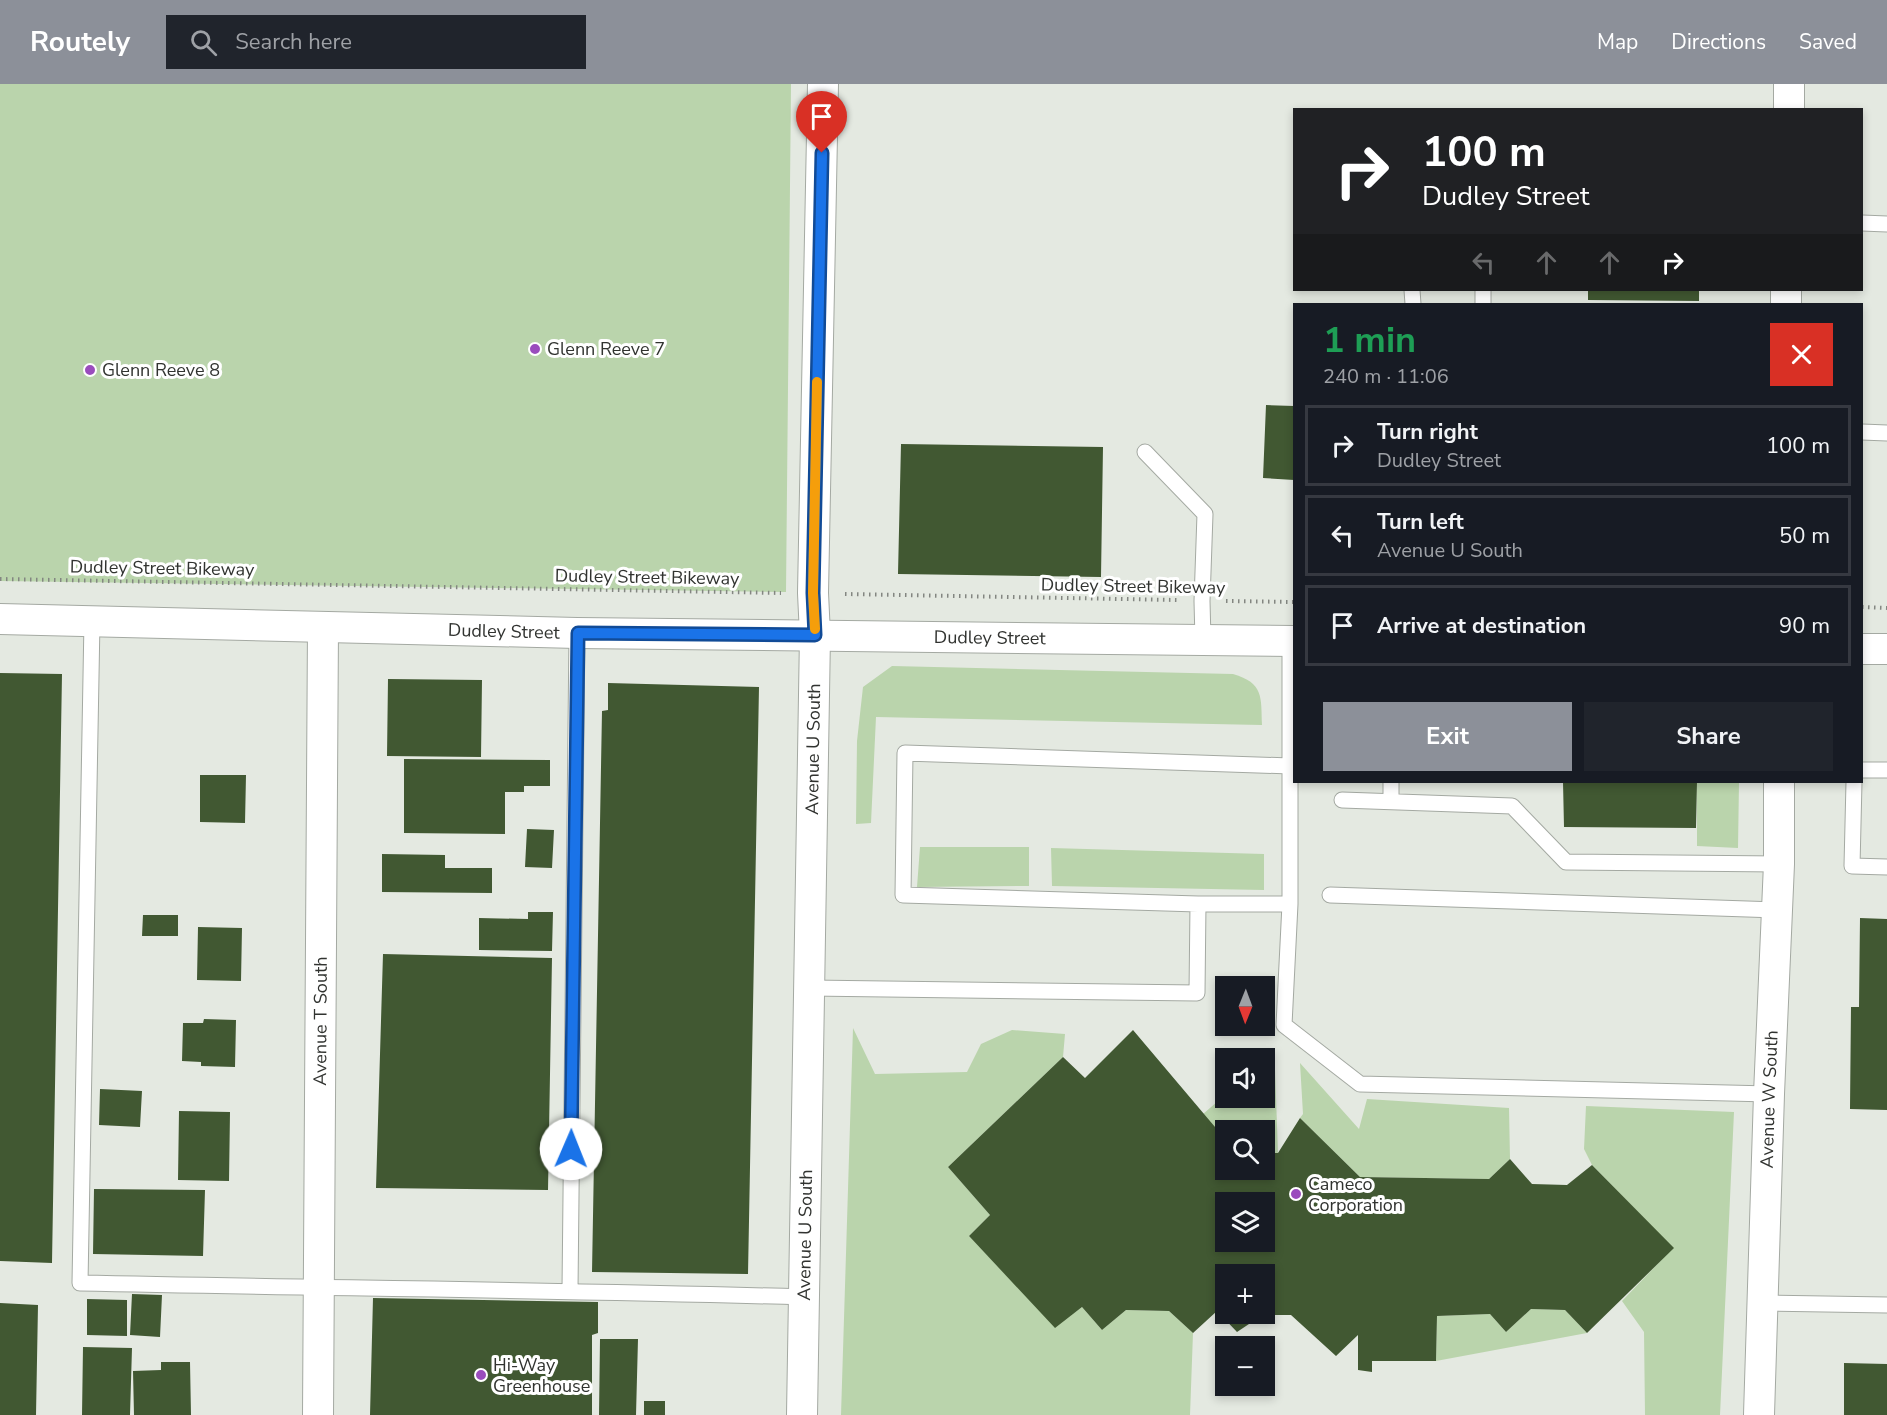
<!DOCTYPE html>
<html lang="en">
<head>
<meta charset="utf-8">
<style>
  :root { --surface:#171b24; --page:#20242c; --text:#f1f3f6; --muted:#9ea1a6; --line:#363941; --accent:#8c9099 }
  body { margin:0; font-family:"Nunito Sans",sans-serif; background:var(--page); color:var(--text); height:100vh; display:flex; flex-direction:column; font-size:22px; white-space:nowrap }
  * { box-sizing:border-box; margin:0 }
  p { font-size:20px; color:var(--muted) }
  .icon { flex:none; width:33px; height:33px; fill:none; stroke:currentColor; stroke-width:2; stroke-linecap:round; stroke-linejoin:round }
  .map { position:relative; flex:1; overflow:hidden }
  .side { position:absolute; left:1293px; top:219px; width:570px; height:480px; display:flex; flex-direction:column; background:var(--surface); border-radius:0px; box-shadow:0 3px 9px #0003 }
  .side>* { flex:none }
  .banner { position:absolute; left:1293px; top:24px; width:570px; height:183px; border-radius:0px; box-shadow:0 3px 9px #0003; background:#202124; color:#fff; overflow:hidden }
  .needle { width:39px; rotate:181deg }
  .controls { position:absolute; left:1215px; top:892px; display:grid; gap:12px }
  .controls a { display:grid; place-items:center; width:60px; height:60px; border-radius:0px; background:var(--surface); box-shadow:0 3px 9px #0003; font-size:30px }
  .pin { position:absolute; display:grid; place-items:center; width:51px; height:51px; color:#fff; margin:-62px -26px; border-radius:50% 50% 50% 0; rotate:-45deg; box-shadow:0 0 6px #0007 }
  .pin .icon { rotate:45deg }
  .me { position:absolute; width:66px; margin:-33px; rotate:1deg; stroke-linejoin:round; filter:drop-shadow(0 0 4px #0008) }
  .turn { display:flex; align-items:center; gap:21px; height:126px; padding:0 30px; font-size:27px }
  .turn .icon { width:78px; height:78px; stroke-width:2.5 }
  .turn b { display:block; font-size:42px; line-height:51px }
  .lanes { display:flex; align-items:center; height:57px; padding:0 30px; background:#0003; justify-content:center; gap:30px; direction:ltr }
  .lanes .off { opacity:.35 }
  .round { display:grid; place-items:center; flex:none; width:63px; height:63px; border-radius:0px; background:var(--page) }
  .overview { display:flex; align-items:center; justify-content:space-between; height:102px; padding:0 30px }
  h1 { font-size:36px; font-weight:700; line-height:45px; color:#1e9e55 }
  .cta { display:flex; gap:12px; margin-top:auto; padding:12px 30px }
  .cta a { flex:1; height:69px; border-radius:0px; background:var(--accent); color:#fff; font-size:24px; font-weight:700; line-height:69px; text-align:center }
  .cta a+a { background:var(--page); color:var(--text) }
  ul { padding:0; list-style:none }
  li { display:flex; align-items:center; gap:18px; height:81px; margin:0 12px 9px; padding:0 18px; border:3px solid var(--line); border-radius:0px }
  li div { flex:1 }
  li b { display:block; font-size:22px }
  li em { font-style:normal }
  header { display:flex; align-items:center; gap:36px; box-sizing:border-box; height:84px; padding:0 30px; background:var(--accent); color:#fff }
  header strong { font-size:28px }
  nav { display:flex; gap:33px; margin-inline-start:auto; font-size:21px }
  .search { width:420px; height:54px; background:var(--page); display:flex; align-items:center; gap:15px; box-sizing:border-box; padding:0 21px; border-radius:0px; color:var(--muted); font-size:22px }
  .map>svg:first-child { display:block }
  .green { fill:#bad4ac }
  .building { fill:#415832; fill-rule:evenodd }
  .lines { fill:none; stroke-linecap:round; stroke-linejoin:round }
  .lane-casing { stroke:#a4a9a2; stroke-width:17 }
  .street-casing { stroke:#a4a9a2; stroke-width:32 }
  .path { stroke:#838681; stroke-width:4; stroke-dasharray:1.5 4.5; stroke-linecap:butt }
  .lane { stroke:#fff; stroke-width:15 }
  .street { stroke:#fff; stroke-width:30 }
  .route-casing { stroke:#114b97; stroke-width:15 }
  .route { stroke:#1a73e8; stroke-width:10 }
  .slow { stroke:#f59e0b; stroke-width:10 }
  .poi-dot { fill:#9a4cbd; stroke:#fff; stroke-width:2 }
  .labels { text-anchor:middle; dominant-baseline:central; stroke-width:6; stroke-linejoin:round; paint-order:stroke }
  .poi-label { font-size:18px; fill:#313330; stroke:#fff; text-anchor:start }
  .street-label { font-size:18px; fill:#313330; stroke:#fff }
</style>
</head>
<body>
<header>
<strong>Routely</strong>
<div class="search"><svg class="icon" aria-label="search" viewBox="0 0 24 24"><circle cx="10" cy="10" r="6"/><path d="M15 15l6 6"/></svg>Search here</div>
<nav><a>Map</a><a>Directions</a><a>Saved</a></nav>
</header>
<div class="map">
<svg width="1887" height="1331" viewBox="0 0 1887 1331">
  <rect width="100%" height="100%" fill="#e4e9e1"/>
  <path class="green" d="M0,0H791L786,508L0,497Z
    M892,582L1233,590C1264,599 1261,613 1262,641L876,633L871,739L856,740L857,657L863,603Z
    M1697,698H1739L1738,764L1697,762Z
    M920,763H1029V802L917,803Z
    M1051,764L1264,770V806L1052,802Z
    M853,944L875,990L967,988L981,960L1012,946L1065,950L1063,973L948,1083L990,1131L969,1152L1055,1243L1082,1223L1102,1246L1126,1226L1169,1227L1193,1249L1190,1331H841Z
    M1300,979L1359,1045L1367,1015L1509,1024L1510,1075L1489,1095L1360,1093L1300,1034L1303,1030Z
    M1265,985H1275L1278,1069H1265L1264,1047H1226L1225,1056L1203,1030L1225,1011L1226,1014H1264Z
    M1586,1022L1734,1028L1720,1331H1645L1644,1248L1622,1217L1673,1164L1592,1081L1584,1065Z
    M1531,1225L1565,1226L1587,1249L1436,1277L1437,1232L1490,1230L1506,1248Z"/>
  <path class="building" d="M1588,206H1699V217L1588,216Z
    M1266,321L1294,322V396L1263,394Z
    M901,360L1103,363L1101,493L898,490Z
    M0,589L62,590L52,1179L0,1177Z
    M388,595L482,596L481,673L387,672Z
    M608,599L759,603L748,1190L592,1188L602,627L608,626Z
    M404,675L550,676V702H524V708H505V750L404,749Z
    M200,691H246L245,739L200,738Z
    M1563,698H1697L1696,744L1564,743Z
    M527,745L554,746L552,784L525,783Z
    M382,770L445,771V784H492V809L382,808Z
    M528,828H553L552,867L479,866V834L528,835Z
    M143,831H178V852H142Z
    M1860,834L1887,835V1026L1850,1025L1851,923H1859Z
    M198,843L242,844L241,897L197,896Z
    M383,870L552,874L548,1106L376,1104Z
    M204,935L236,936L235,983L201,982V978L182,977L183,939H203Z
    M1133,946L1226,1056V1086H1264V1069H1278L1300,1034L1360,1093L1489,1095L1510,1075L1532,1100L1567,1101L1592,1081L1674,1164L1587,1249L1565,1226L1531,1225L1506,1248L1490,1230L1437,1232L1436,1277H1372V1288L1358,1286V1251L1336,1272L1291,1231H1264V1191H1226V1230H1264L1237,1248L1217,1227L1193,1249L1169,1227L1126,1226L1102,1246L1082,1223L1055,1244L969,1152L990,1131L948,1083L1063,973L1085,994ZM1226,1119H1264V1158H1226Z
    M100,1005L142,1007L140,1043L99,1041Z
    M179,1027L230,1028L229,1097L178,1096Z
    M94,1105L205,1106L203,1172L93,1170Z
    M132,1210L162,1211L160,1253L130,1251Z
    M373,1214L598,1218V1249L592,1251V1331H370Z
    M87,1215L127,1216V1252L87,1251Z
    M0,1219L38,1221L36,1331H0Z
    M600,1255H638L636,1331H599Z
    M83,1263L132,1264L130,1331H82Z
    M161,1278H190L191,1331H134L133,1287L161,1286Z
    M1844,1279L1887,1280V1331H1844Z
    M644,1317H665V1331H644Z"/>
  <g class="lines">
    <g class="lane-casing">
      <path id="lane" d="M1862,139L1887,140
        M1412,206L1413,220
        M1483,206V220
        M1862,348L1887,349
        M1145,368L1205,430L1202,517L1203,556
        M92,537L80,1199C322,1204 563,1206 804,1213
        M1290,682L905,669L903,811L1198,820H1290V557
        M1862,686H1887
        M1854,698L1852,782L1887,783
        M1342,716L1512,722L1566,778L1779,780
        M1391,717V698
        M1330,811L1777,826
        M1290,820L1284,941L1360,1000L1769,1010
        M810,904L1197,909L1198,820
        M570,1206L577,549
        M1761,1219L1887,1221"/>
    </g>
    <g class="street-casing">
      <g id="street">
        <path d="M1789,26V0"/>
        <path d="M1786,220V206"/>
        <path id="s1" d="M0,535L577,549L1294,557"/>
        <path d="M1862,565H1887"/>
        <path id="s2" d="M318,1331L323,543"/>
        <path id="s3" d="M802,1331L815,551L813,509L823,0"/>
        <path id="s4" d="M1759,1331L1769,1010L1779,780V698"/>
      </g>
    </g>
    <path class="path" d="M0,495L781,509
      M845,510L1177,516
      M1226,517L1294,518
      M1862,523L1887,524"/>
    <use href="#lane" class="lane"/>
    <use href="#street" class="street"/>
  </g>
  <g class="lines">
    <g class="route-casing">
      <path id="route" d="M571,1065L578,549L815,551L813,509L822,69"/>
    </g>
    <use href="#route" class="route"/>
    <path class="slow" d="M815,545L813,509L817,298"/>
  </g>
  <g class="poi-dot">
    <circle cx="535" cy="265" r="6"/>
    <circle cx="90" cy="286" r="6"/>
    <circle cx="1296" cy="1110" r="6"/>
    <circle cx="481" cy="1291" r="6"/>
  </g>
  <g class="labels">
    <g class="poi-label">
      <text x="547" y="265">Glenn Reeve 7</text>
      <text x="102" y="286">Glenn Reeve 8</text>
      <text x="1308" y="1100">Cameco<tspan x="1308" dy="21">Corporation</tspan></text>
      <text x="493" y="1281">Hi-Way<tspan x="493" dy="21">Greenhouse</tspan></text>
    </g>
    <g class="street-label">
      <text transform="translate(162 484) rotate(1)">Dudley Street Bikeway</text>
      <text transform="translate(647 493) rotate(1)">Dudley Street Bikeway</text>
      <text transform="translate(1133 502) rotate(1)">Dudley Street Bikeway</text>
      <text stroke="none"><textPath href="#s1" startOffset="504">Dudley Street</textPath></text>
      <text stroke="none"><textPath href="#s1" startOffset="990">Dudley Street</textPath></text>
      <text stroke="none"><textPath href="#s3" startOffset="666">Avenue U South</textPath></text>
      <text stroke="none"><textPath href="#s2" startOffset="394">Avenue T South</textPath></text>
      <text stroke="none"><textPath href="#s4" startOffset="316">Avenue W South</textPath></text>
      <text stroke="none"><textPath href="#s3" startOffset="180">Avenue U South</textPath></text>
    </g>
  </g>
</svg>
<div class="controls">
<a><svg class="needle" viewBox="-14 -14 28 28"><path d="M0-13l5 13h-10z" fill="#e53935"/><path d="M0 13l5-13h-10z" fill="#9ea1a6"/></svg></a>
<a><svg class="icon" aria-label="sound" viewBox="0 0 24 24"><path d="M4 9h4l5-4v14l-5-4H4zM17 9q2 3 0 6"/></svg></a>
<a><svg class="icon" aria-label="search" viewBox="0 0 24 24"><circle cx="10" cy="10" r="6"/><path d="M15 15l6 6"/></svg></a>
<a><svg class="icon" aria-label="layers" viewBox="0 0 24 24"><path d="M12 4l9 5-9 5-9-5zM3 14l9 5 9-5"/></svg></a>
<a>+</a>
<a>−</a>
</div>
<div class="pin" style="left:822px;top:69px;background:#d93025"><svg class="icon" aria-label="arrive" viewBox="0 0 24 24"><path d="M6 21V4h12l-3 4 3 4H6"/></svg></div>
<svg class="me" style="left:571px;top:1065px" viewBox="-20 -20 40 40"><circle r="19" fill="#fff"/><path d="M0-13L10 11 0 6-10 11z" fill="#1a73e8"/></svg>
<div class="banner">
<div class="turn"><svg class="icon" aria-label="right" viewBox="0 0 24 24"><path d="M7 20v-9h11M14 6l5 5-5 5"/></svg><div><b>100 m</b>Dudley Street</div></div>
<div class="lanes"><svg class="icon off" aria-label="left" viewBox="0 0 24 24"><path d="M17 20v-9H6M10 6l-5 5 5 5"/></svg><svg class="icon off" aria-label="ahead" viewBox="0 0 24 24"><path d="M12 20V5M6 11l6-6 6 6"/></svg><svg class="icon off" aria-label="ahead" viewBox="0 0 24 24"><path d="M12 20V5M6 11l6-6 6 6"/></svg><svg class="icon" aria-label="right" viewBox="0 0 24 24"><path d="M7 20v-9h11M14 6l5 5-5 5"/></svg></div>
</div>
<section class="side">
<div class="overview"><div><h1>1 min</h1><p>240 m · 11:06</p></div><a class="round" style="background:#d93025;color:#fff"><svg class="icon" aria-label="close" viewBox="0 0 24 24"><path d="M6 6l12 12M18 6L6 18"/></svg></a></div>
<ul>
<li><svg class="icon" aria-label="right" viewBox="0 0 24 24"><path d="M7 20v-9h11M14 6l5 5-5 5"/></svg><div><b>Turn right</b><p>Dudley Street</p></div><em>100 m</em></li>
<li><svg class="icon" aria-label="left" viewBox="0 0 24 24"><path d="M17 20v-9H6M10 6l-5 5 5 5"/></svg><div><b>Turn left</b><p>Avenue U South</p></div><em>50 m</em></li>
<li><svg class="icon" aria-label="arrive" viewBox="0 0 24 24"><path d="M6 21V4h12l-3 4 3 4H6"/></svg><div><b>Arrive at destination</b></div><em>90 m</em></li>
</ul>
<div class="cta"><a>Exit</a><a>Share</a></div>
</section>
</div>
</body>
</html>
